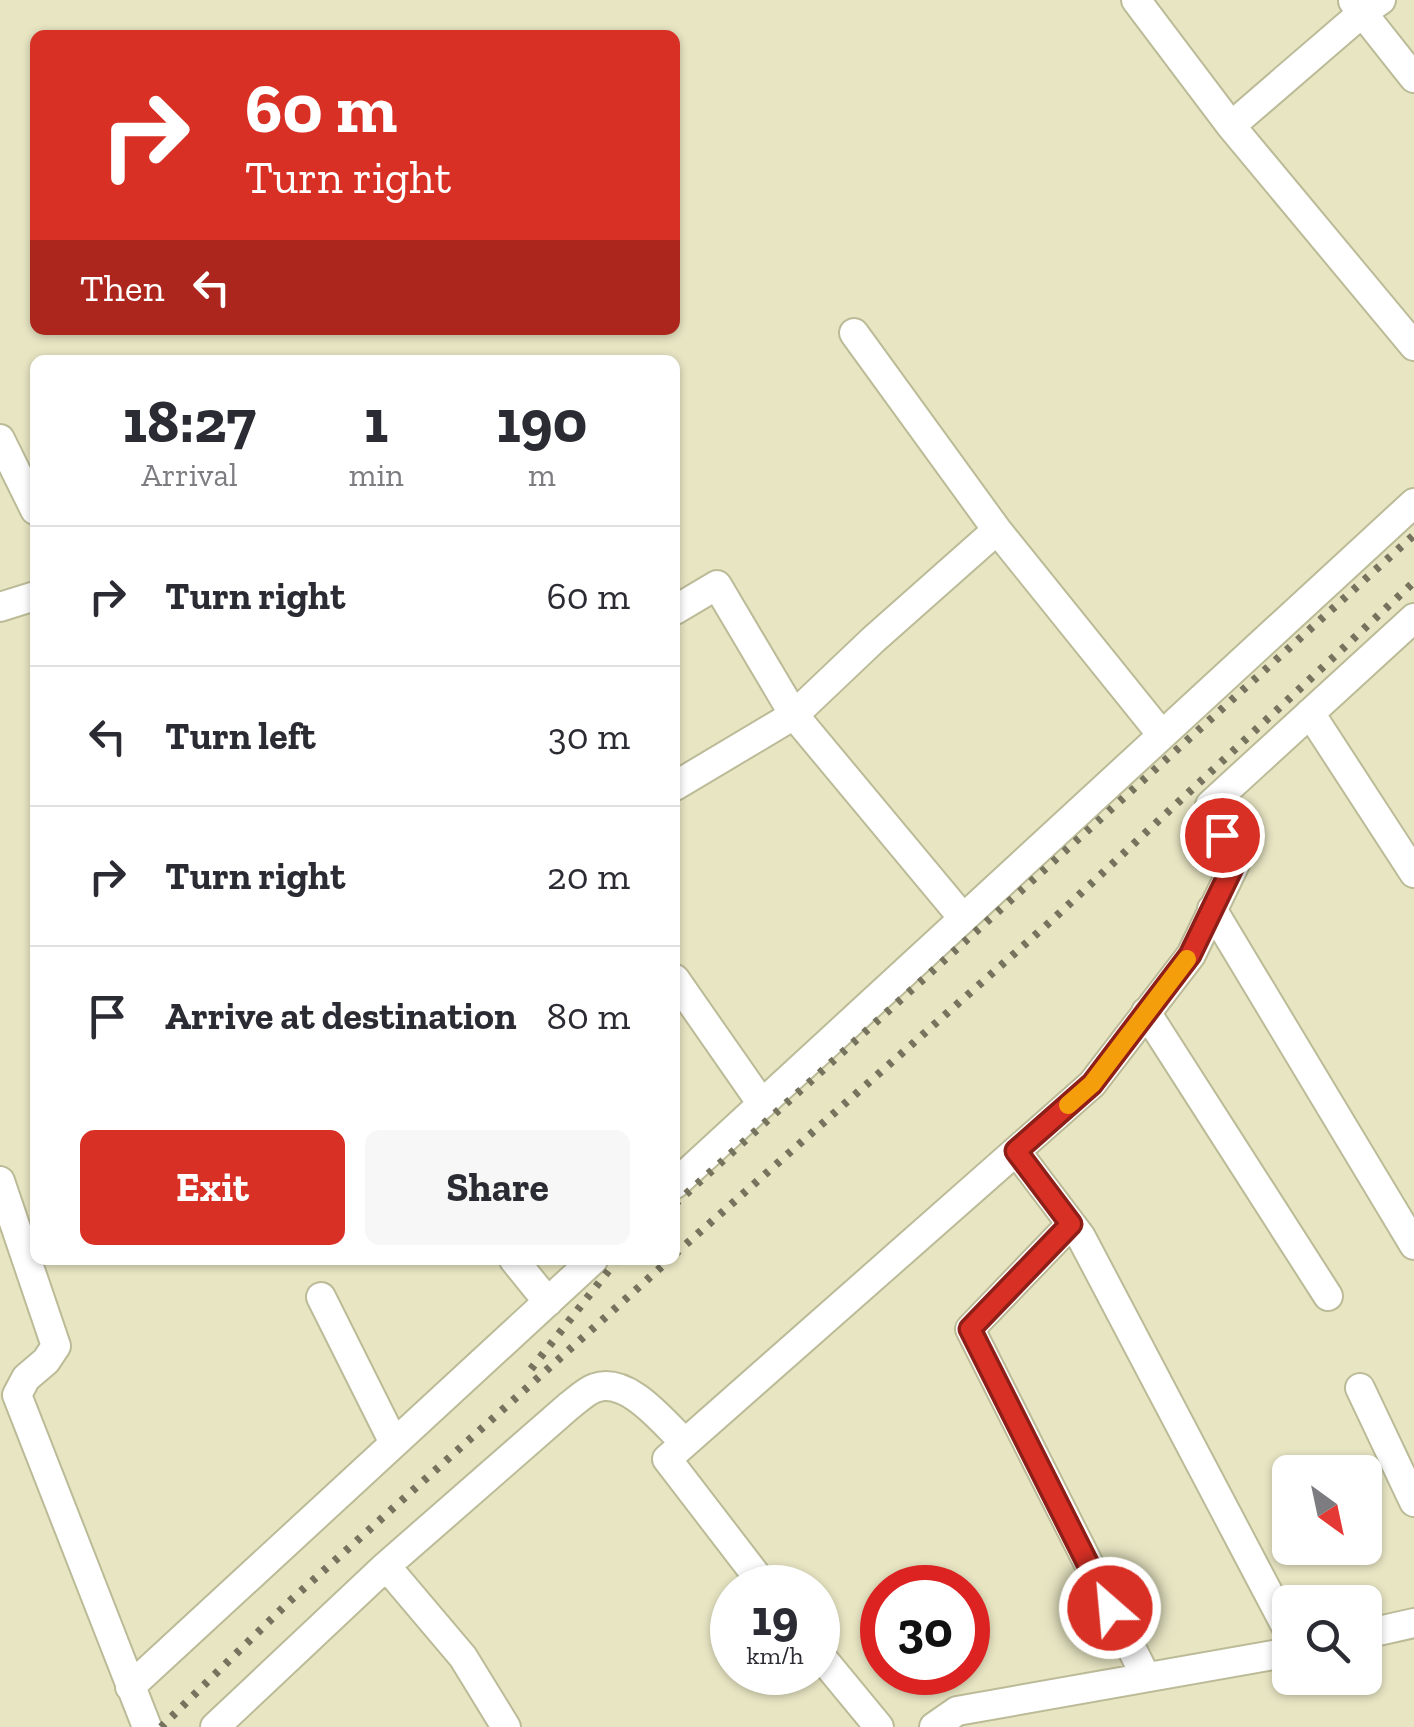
<!DOCTYPE html>
<html lang="en">
<head>
<meta charset="utf-8">
<style>
  :root { --surface:#fff; --page:#f7f7f7; --text:#2b2b33; --muted:#7c7c81; --line:#e1e1e2; --accent:#d93025 }
  body { margin:0; font-family:"Zilla Slab",serif; background:var(--page); color:var(--text); height:100vh; display:flex; flex-direction:column; font-size:38px; white-space:nowrap }
  * { box-sizing:border-box; margin:0 }
  p { font-size:32px; color:var(--muted) }
  .icon { flex:none; width:55px; height:55px; fill:none; stroke:currentColor; stroke-width:2; stroke-linecap:round; stroke-linejoin:round }
  .map { position:relative; flex:1; overflow:hidden }
  .sheet { position:absolute; left:30px; top:355px; width:650px; height:910px; display:flex; flex-direction:column; background:var(--surface); border-radius:15px; box-shadow:0 2px 8px #0004 }
  .sheet>* { flex:none }
  .hud { position:absolute; left:30px; top:30px; width:650px; height:305px; border-radius:15px; box-shadow:0 2px 8px #0004; background:#d93025; color:#fff; overflow:hidden }
  .needle { width:65px; rotate:147deg }
  .tools { position:absolute; left:1272px; top:1455px; display:grid; gap:20px }
  .tools a { display:grid; place-items:center; width:110px; height:110px; border-radius:15px; background:var(--surface); box-shadow:0 2px 8px #0004; font-size:50px }
  .speed { position:absolute; left:710px; top:1565px; display:flex; gap:20px; font-size:50px; font-weight:700; text-align:center }
  .speed>* { display:grid; place-content:center; width:130px; height:130px; border-radius:50%; background:var(--surface); box-shadow:0 2px 8px #0004; line-height:1 }
  .speed small { font-size:25px; font-weight:400 }
  .speed .limit { border:15px solid #d22; background:#fff; color:#111 }
  .pin { position:absolute; display:grid; place-items:center; width:85px; height:85px; color:#fff; margin:-42px; border:5px solid #fff; border-radius:50%; box-shadow:0 2px 10px #0007 }
  .me { position:absolute; width:110px; margin:-55px; rotate:333deg; stroke-linejoin:round; filter:drop-shadow(0 0 8px #0008) }
  .turn { display:flex; align-items:center; gap:35px; height:210px; padding:0 50px; font-size:45px }
  .turn .icon { width:130px; height:130px; stroke-width:2.5 }
  .turn b { display:block; font-size:70px; line-height:85px }
  .then { display:flex; align-items:center; height:95px; padding:0 50px; background:#0003; gap:20px; font-size:38px }
  .eta { display:flex; justify-content:space-evenly; align-items:center; height:170px; text-align:center }
  .eta b { font-size:60px; font-weight:700; line-height:70px }
  .primary-button { display:flex; gap:20px; margin-top:auto; padding:20px 50px }
  .primary-button a { flex:1; height:115px; border-radius:15px; background:var(--accent); color:#fff; font-size:40px; font-weight:700; line-height:115px; text-align:center }
  .primary-button a+a { background:var(--page); color:var(--text) }
  ul { padding:0; list-style:none }
  li { display:flex; align-items:center; gap:30px; height:140px; padding:0 50px; border-top:2px solid var(--line) }
  li div { flex:1 }
  li b { display:block; font-size:38px }
  li em { font-style:normal }
  .map>svg:first-child { display:block }
  .lines { fill:none; stroke-linecap:round; stroke-linejoin:round }
  .street-casing { stroke:#bcbb98; stroke-width:32 }
  .street { stroke:#fff; stroke-width:28 }
  .rail { stroke:#75735e; stroke-width:8; stroke-dasharray:5 10; stroke-linecap:butt }
  .route-casing { stroke:#8d1f18; stroke-width:25 }
  .route { stroke:#d93025; stroke-width:18 }
  .slow { stroke:#f59e0b; stroke-width:18 }
</style>
</head>
<body>
<div class="map">
<svg width="1414" height="1727" viewBox="0 0 1414 1727">
  <rect width="100%" height="100%" fill="#e7e5c2"/>
  <g class="lines">
    <g class="street-casing">
      <path id="street" d="M1136,0L1231,126L1414,346
        M1353,1L1414,78
        M1231,126L1362,13L1381,0
        M854,333L997,530
        M0,439L35,510
        M0,607L35,596
        M675,610L717,585L794,715L874,639L997,530L1162,735
        M1310,713L1414,873
        M675,786L794,715L963,918
        M1212,909L1414,1245
        M675,979L762,1104
        M1146,1012L1328,1296
        M1016,1151L1081,1237L1290,1634
        M0,1181L56,1346L46,1361L26,1378L17,1395L147,1727
        M675,1184L1414,503
        M1071,1224L970,1329L1146,1677
        M514,1260L548,1302
        M321,1297L394,1443
        M1360,1388L1414,1502
        M766,1588L667,1459L1092,1084L1191,955L1235,864L1210,805L1414,618
        M1365,1634L1414,1623
        M818,1653L879,1727
        M130,1687L593,1260
        M215,1727L386,1566
        M506,1727L463,1657L386,1566L569,1406C577,1400 586,1391 595,1388C628,1376 664,1423 685,1443
        M934,1727L957,1711L1290,1652"/>
    </g>
    <use href="#street" class="street"/>
    <path class="rail" d="M675,1204L1414,535
      M675,1254L1050,922L1414,582
      M531,1369L617,1260
      M161,1727L291,1600L669,1260"/>
  </g>
  <g class="lines">
    <g class="route-casing">
      <path id="route" d="M1110,1608L970,1329L1071,1224L1016,1151L1092,1084L1190,955L1234,864L1222,835"/>
    </g>
    <use href="#route" class="route"/>
    <path class="slow" d="M1068,1105L1092,1084L1187,959"/>
  </g>
</svg>
<div class="tools">
<a><svg class="needle" viewBox="-14 -14 28 28"><path d="M0-13l5 13h-10z" fill="#e53935"/><path d="M0 13l5-13h-10z" fill="#7c7c81"/></svg></a>
<a><svg class="icon" aria-label="search" viewBox="0 0 24 24"><circle cx="10" cy="10" r="6"/><path d="M15 15l6 6"/></svg></a>
</div>
<div class="speed"><div>19<small>km/h</small></div><div class="limit">30</div></div>
<div class="pin" style="left:1222px;top:835px;background:#d93025"><svg class="icon" aria-label="arrive" viewBox="0 0 24 24"><path d="M6 21V4h12l-3 4 3 4H6"/></svg></div>
<svg class="me" style="left:1110px;top:1608px" viewBox="-20 -20 40 40"><circle r="17" fill="#d93025" stroke="#fff" stroke-width="3"/><path d="M0-11L8 9 0 5-8 9z" fill="#fff"/></svg>
<div class="hud">
<div class="turn"><svg class="icon" aria-label="right" viewBox="0 0 24 24"><path d="M7 20v-9h11M14 6l5 5-5 5"/></svg><div><b>60 m</b>Turn right</div></div>
<div class="then">Then<svg class="icon" aria-label="left" viewBox="0 0 24 24"><path d="M17 20v-9H6M10 6l-5 5 5 5"/></svg></div>
</div>
<section class="sheet">
<div class="eta">
<div><b>18:27</b><p>Arrival</p></div>
<div><b>1</b><p>min</p></div>
<div><b>190</b><p>m</p></div>
</div>
<ul>
<li><svg class="icon" aria-label="right" viewBox="0 0 24 24"><path d="M7 20v-9h11M14 6l5 5-5 5"/></svg><div><b>Turn right</b></div><em>60 m</em></li>
<li><svg class="icon" aria-label="left" viewBox="0 0 24 24"><path d="M17 20v-9H6M10 6l-5 5 5 5"/></svg><div><b>Turn left</b></div><em>30 m</em></li>
<li><svg class="icon" aria-label="right" viewBox="0 0 24 24"><path d="M7 20v-9h11M14 6l5 5-5 5"/></svg><div><b>Turn right</b></div><em>20 m</em></li>
<li><svg class="icon" aria-label="arrive" viewBox="0 0 24 24"><path d="M6 21V4h12l-3 4 3 4H6"/></svg><div><b>Arrive at destination</b></div><em>80 m</em></li>
</ul>
<div class="primary-button"><a>Exit</a><a>Share</a></div>
</section>
</div>
</body>
</html>
